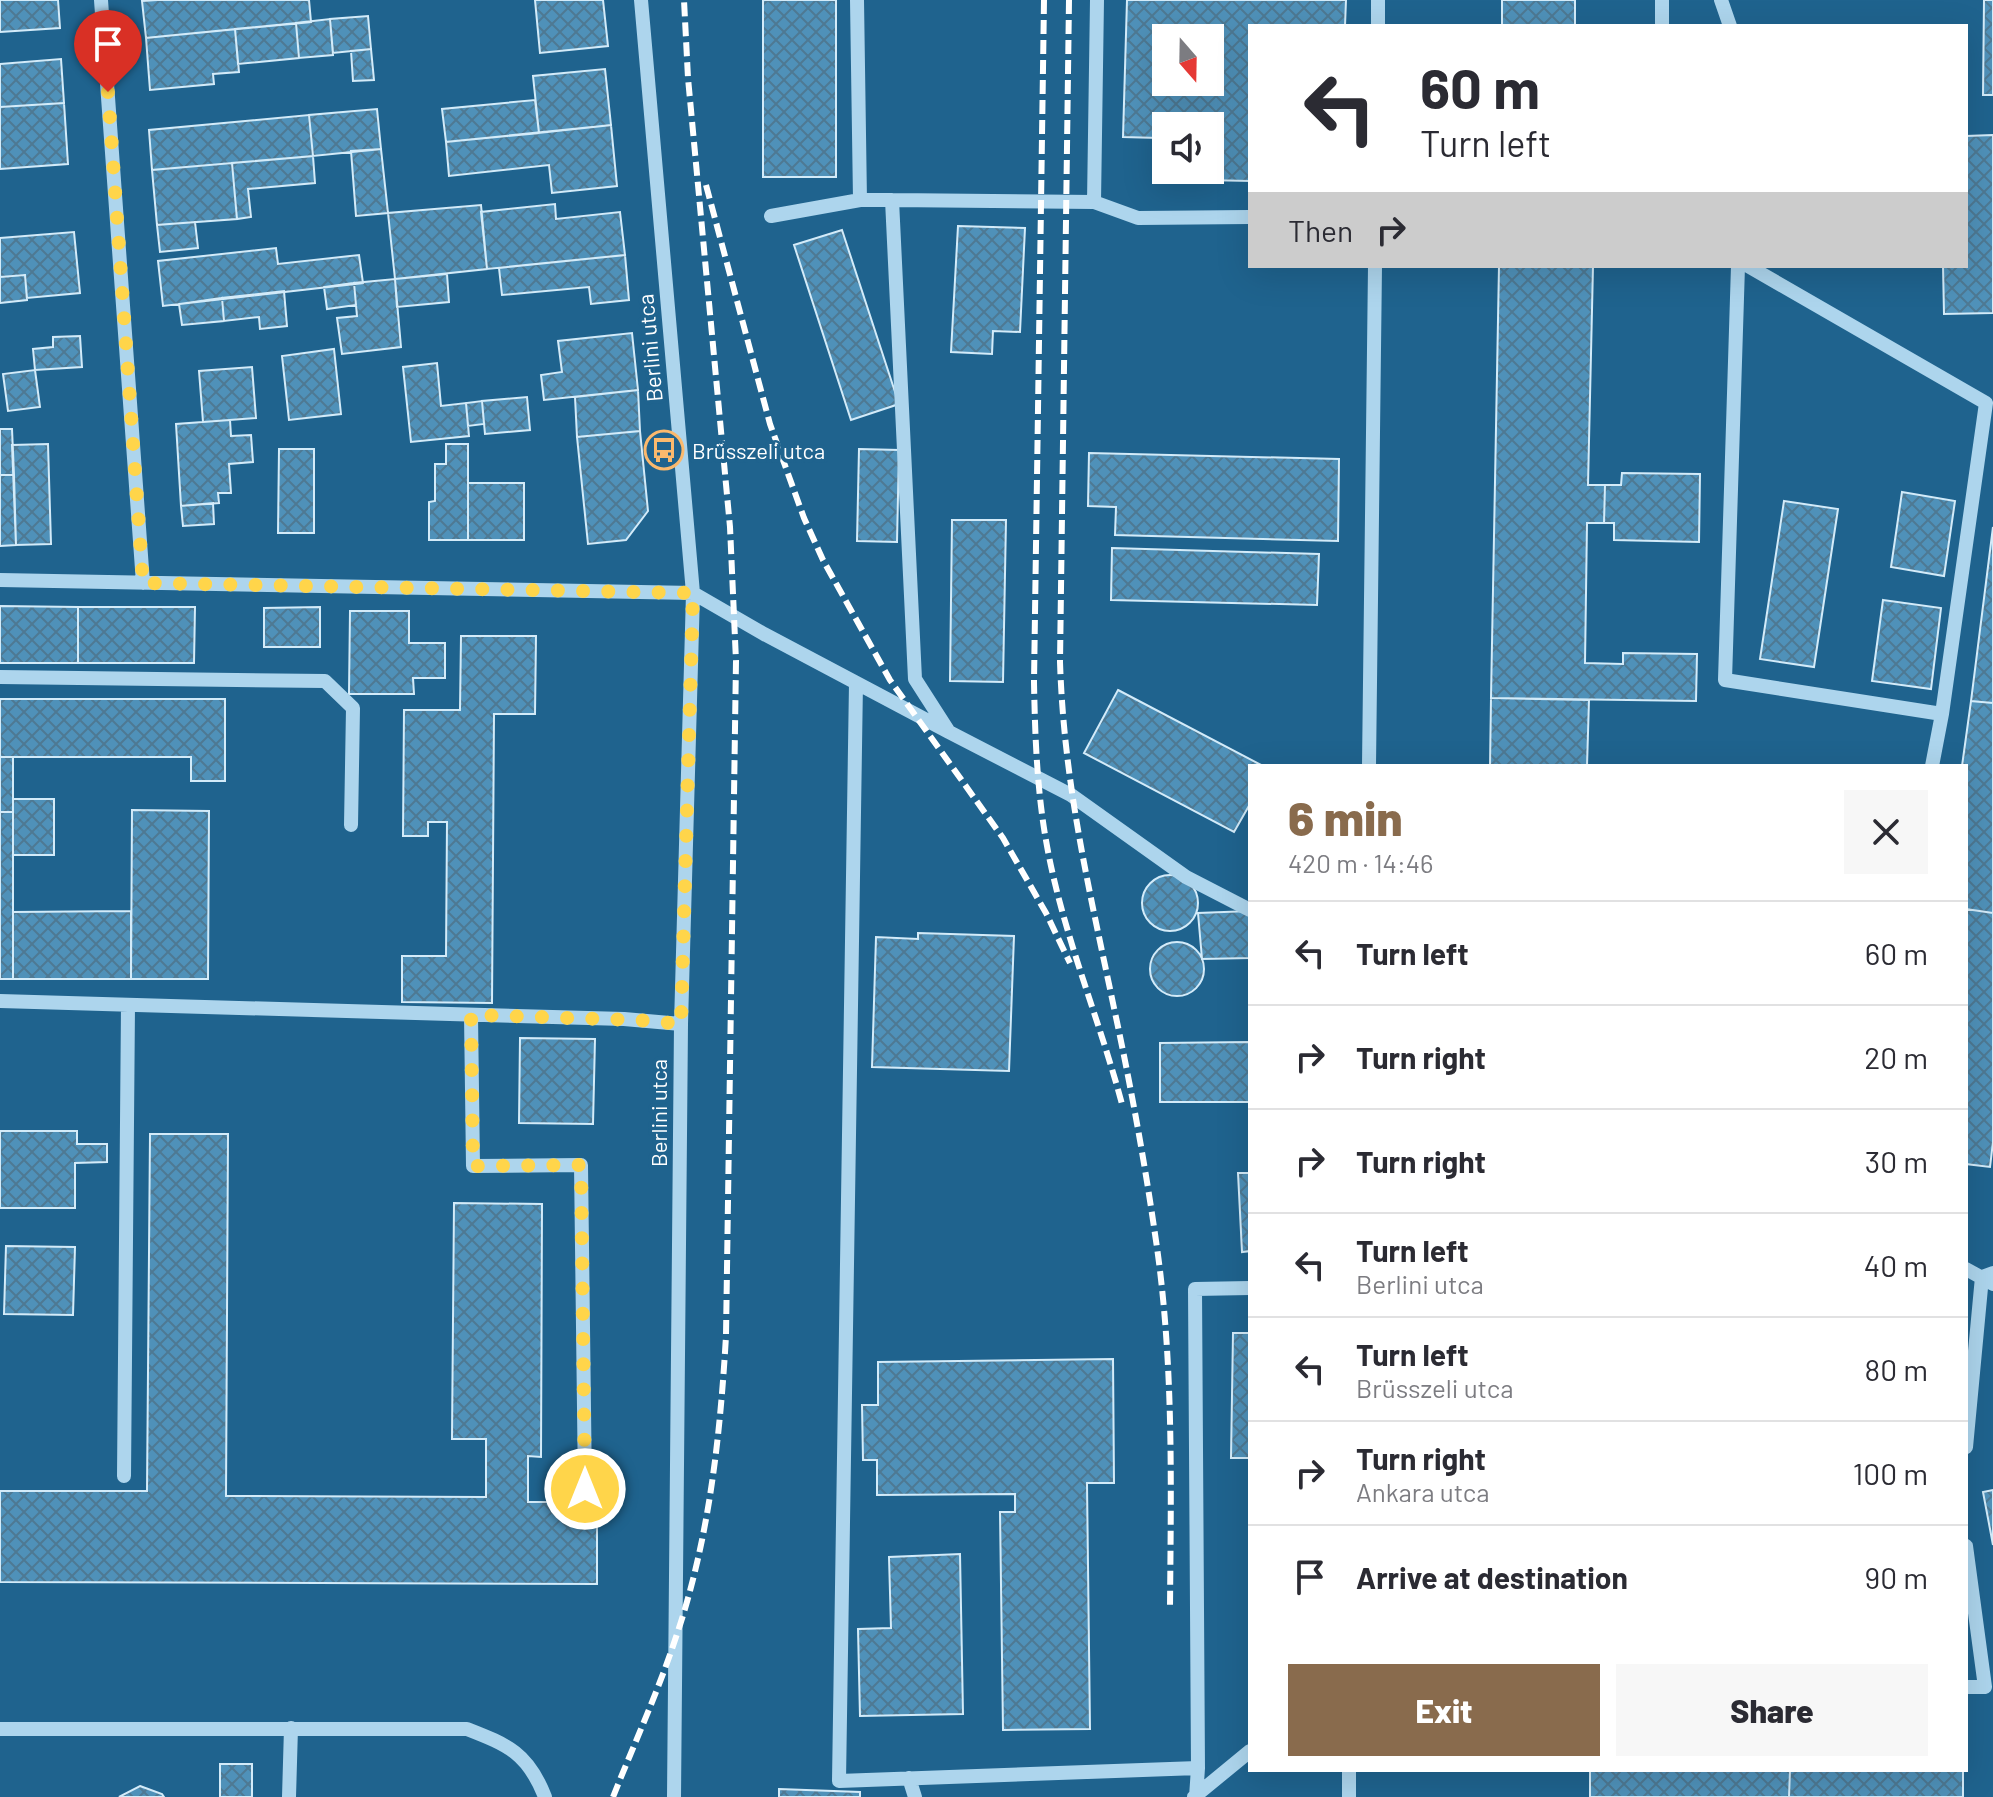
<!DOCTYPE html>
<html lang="en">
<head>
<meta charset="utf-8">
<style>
  :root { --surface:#fff; --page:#f7f7f7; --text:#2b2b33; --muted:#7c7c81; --line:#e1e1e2; --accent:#896b4d }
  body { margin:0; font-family:Barlow,sans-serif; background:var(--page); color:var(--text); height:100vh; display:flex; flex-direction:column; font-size:30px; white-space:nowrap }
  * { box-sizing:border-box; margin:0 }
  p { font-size:26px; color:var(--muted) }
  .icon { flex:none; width:44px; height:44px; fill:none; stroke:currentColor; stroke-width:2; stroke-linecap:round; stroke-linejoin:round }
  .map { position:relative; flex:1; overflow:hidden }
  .drawer { position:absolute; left:1248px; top:764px; width:720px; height:1008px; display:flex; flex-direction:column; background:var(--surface); border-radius:0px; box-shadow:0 8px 32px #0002 }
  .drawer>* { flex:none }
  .guide { position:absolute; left:1248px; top:24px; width:720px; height:244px; border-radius:0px; box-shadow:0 8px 32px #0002; background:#fff; color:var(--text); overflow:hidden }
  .needle { width:52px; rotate:160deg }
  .controls { position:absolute; left:1152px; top:24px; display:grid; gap:16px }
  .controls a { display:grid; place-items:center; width:72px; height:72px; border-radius:0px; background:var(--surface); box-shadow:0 8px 32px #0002; font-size:40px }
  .pin { position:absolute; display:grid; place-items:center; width:68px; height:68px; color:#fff; margin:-82px -34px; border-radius:50% 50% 50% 0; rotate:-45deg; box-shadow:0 0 8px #0007 }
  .pin .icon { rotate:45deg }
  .me { position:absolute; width:88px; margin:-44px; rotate:0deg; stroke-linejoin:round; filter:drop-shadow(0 0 6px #0008) }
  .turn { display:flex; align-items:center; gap:28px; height:168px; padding:0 40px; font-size:36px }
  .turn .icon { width:104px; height:104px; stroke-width:2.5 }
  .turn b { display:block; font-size:56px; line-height:68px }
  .then { display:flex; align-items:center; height:76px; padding:0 40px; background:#0003; gap:16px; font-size:30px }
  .round { display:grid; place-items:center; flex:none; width:84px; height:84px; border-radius:0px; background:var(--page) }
  .summary { display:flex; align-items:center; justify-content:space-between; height:136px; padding:0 40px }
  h1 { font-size:48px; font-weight:800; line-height:60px; color:var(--accent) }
  .cta { display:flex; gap:16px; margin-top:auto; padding:16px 40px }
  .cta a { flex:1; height:92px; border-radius:0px; background:var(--accent); color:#fff; font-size:32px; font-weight:800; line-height:92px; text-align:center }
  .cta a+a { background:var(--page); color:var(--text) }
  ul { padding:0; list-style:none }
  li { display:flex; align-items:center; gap:24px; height:104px; padding:0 40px; border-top:2px solid var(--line) }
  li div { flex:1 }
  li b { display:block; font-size:30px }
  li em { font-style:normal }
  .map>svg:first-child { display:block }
  .building { fill:url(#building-cross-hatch); stroke:#d3ebf9; stroke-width:2; fill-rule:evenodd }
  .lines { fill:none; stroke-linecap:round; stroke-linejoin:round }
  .minor { stroke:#add5ed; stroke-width:14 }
  .rail { stroke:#fff; stroke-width:6; stroke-dasharray:14 6; stroke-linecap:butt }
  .route { stroke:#ffd54a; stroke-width:14; stroke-dasharray:0 25.2 }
  .labels { text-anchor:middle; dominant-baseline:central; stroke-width:8; stroke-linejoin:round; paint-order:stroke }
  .street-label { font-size:22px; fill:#fff; stroke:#1f638e }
  .poi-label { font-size:22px; fill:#fff; stroke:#1f638e; text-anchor:start }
</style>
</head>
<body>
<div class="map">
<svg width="1993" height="1797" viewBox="0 0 1993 1797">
  <defs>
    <pattern id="building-cross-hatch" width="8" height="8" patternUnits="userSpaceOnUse" patternTransform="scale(2)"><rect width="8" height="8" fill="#4f91b9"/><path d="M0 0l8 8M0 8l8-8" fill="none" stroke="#4e7993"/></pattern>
  </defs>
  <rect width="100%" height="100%" fill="#1f638e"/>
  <path class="building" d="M0,0H58L60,28L0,32Z
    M157,0H309L311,22L146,38L142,1Z
    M535,0H603L608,46L540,53Z
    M763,0H836V177H763Z
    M1127,0H1346L1345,26H1250V181L1158,179L1159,138L1123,137ZM1166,38H1210V82H1166ZM1166,126H1210V170H1166Z
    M1502,0H1575V26H1502Z
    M1984,0H1993V95H1983Z
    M368,16L371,49L333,53L330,19Z
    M330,19L333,55L299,58L296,23Z
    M296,23L299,58L238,64L235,29Z
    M235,29L239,72L213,74L214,84L150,90L146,38Z
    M371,49L374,80L353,81L351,51Z
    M61,59L64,103L0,107V64Z
    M605,69L611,125L539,133L533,76Z
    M535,100L539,133L446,142L442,109Z
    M64,103L68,164L0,169V107Z
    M377,109L381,149L313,156L309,115Z
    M309,115L313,156L152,170L149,130Z
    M611,125L617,186L552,193L549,165L449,176L446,142Z
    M1993,135V313L1944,314L1943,266H1966V136Z
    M381,149L388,213L356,216L351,151Z
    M313,156L315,183L248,189L251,217L237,219L232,163Z
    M232,163L237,219L157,225L152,170Z
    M555,204L556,219L620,212L625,255L487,269L481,212Z
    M481,205L487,269L395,279L388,213Z
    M195,222L198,248L160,252L157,225Z
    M958,226L1025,228L1020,332L993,331L992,354L951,352Z
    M842,230L899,404L851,420L794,245Z
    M74,232L80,293L27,298L25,275L0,277V238Z
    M276,248L278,264L359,255L363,283L163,306L158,261Z
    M625,255L629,300L591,304L589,287L502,295L499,268Z
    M1499,266H1593L1588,485H1605L1604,523H1587L1585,663L1623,664V653L1697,654L1696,701L1491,698Z
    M447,274L449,302L397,307L395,279Z
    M25,275L27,300L0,303V277Z
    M395,279L401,347L342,354L337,318L357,316L354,283Z
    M354,283L356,305L327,309L324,287Z
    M284,291L287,326L260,329L259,317L224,321L222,298Z
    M222,298L224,321L182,325L179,304Z
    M632,333L638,390L544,400L541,375L562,372L558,341Z
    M80,336L82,367L35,370L33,349L53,347V337Z
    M334,349L341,414L289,420L282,356Z
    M437,363L441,406L466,403L469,436L411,442L403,367Z
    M252,367L256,418L203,422L199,371Z
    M35,370L40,407L8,411L3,374Z
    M638,390L640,431L577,437L575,397Z
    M527,397L530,430L485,434L482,401Z
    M482,401L484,424L468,426L466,403Z
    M230,420L231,436L251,435L253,462L229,464L231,493H218L219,503L181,506L176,424Z
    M0,429H12L14,475H0Z
    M640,431L648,511L626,540L588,544L577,437Z
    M48,444L51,544L16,545L12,445Z
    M446,444H468V540H429V502L435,501V464H446Z
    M279,449H314V533H278Z
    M859,449L899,450L897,542L857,541Z
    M1089,453L1339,459L1338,541L1115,535L1116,507L1088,506Z
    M1622,473L1700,474L1699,542L1614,540V523H1604L1605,485H1621Z
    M0,475H14L16,545L0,546Z
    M468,483H524V540H468Z
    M1902,492L1955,501L1944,576L1891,567Z
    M1784,501L1838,509L1814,667L1760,659Z
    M213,503L214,524L183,526L181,506Z
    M952,520H1006L1003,682L950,681Z
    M1993,527V703L1971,701Z
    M1112,548L1319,554L1317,605L1111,600Z
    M1883,600L1941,608L1931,689L1872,681Z
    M0,606L78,607V663H0Z
    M78,607H195L194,663H78Z
    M320,607V647H264V608Z
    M350,611H409V643H445V678H413L414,694H349Z
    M461,636H536L535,714H494L492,1003L402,1002V956H446L447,822H428V836H403L404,710H460Z
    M1118,690L1263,766H1250V804L1234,832L1084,753Z
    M1491,698L1589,700L1587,766H1490Z
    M0,699H225V781H191V757H0Z
    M1971,701L1993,703V913L1966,909V766H1962Z
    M0,757H13V812H0Z
    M13,799H54V855H13Z
    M132,810L209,811L208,979H131Z
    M0,812H13V979H0Z
    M1142 903a28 28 0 1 1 56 0a28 28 0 1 1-56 0Z
    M1966,909L1993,913V1142L1990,1167L1966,1164Z
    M131,911V979H13V912Z
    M1250,911V958L1202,959L1198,913Z
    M918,933L1014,936L1009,1071L872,1067L876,937L918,939Z
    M1150 969a27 27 0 1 1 54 0a27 27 0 1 1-54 0Z
    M520,1038L595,1039L593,1124L519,1123Z
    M1249,1042L1250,1102H1160V1043Z
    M0,1131H77V1144H107V1162L75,1163V1208H0Z
    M150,1134H228L226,1496L486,1497V1439H452L454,1203L542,1204L541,1457L528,1456V1502H597V1584L0,1582V1491H147Z
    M1238,1173H1250V1251L1242,1252Z
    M6,1246L75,1247L73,1315L4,1314Z
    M1233,1333H1250V1458H1231Z
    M1113,1359L1114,1483H1087L1090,1729L1003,1730L1000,1512H1015V1494L877,1495V1460H863L862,1405H878V1362Z
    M1993,1490V1545L1983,1492Z
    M960,1554L963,1714L860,1716L858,1629L891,1628L889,1557Z
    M220,1764H252V1797H220Z
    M1590,1770H1790L1789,1797H1590Z
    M1790,1770H1963V1797H1789Z
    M140,1786L162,1794L164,1797H119Z
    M779,1789L860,1792V1797H779Z"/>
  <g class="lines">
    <path class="minor" d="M101,0L143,583
      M641,0L693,593L681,1024L674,1797
      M857,0L860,200
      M1721,0L1730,26
      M1378,26V0
      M1662,26V0
      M892,200L915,679L949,732L1071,795L1186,877L1250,910
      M1094,202L1097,0
      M771,216L860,200H892L1094,202L1138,218L1250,217
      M1738,266L1725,680L1942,714
      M1748,266L1986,403L1942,714L1932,766
      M0,580L693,593L764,634L949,732
      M0,677L325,681L353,708L351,825
      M856,683L839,1781L1198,1768
      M1369,766L1375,266
      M0,1001L624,1019L681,1024
      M471,1015L473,1166L581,1165L585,1489
      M1966,1269L1993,1284
      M1966,1447L1982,1277L1993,1273
      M124,1476L128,1005
      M1966,1546L1985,1687H1966
      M0,1729H467C508,1745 528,1753 545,1797
      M909,1778L915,1797
      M289,1797L291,1728
      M1194,1797L1250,1751
      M1196,1797L1198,1768L1195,1289L1250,1288
      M1349,1797V1770"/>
    <path class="rail" d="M1044,0L1034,682C1035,737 1037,792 1047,846C1063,934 1099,1018 1122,1104
      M1069,0L1060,662C1064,785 1089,888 1114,1008C1130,1082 1144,1158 1155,1234C1174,1358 1171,1482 1170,1608
      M706,185L770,424L804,518L823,560L890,680L1003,838L1046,913L1070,963
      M613,1797C634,1744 658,1692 676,1637C709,1540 720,1438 726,1336L736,661L730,527L688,78L684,0"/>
  </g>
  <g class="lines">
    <path class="route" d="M108,92L143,583L693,593L681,1024L638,1020L471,1015L473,1166L581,1165L585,1489"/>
  </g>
  <defs>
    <g id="bus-ring" transform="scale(2)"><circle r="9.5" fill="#1f638e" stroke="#fbb96d" stroke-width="1.5"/><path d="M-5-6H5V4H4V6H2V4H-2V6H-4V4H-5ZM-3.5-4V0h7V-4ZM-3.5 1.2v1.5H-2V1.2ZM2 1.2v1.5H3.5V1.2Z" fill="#fbb96d"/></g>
  </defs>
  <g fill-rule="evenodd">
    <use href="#bus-ring" x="664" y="450"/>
  </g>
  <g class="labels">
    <g class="street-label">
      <text transform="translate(649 348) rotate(-95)">Berlini utca</text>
      <text transform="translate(658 1113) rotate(-90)">Berlini utca</text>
    </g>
    <g class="poi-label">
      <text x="692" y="450">Brüsszeli utca</text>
    </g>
  </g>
</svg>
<div class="controls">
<a><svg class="needle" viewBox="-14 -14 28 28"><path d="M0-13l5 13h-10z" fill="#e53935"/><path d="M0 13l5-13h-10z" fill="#7c7c81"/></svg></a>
<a><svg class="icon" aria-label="sound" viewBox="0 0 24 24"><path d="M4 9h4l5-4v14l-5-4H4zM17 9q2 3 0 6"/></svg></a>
</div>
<div class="pin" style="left:108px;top:92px;background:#d93025"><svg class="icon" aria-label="arrive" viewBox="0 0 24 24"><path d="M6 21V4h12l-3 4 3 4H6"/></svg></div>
<svg class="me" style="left:585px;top:1489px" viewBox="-20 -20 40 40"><circle r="17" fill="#ffd54a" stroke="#fff" stroke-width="3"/><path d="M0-11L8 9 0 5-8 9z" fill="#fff"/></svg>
<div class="guide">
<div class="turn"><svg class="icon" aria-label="left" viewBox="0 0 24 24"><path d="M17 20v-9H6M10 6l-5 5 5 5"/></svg><div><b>60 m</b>Turn left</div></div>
<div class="then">Then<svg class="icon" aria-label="right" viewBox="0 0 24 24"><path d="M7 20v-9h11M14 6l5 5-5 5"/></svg></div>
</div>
<section class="drawer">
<div class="summary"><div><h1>6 min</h1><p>420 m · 14:46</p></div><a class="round"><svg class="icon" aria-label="close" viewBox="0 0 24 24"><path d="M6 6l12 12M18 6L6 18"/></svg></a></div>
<ul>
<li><svg class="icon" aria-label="left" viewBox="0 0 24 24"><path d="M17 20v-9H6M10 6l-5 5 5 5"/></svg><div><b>Turn left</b></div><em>60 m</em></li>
<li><svg class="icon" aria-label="right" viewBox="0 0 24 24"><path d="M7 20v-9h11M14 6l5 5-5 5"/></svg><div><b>Turn right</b></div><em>20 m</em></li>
<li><svg class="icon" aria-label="right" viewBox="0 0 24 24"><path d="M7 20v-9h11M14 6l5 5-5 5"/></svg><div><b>Turn right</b></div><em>30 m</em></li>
<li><svg class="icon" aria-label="left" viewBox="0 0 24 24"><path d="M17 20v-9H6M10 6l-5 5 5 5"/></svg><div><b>Turn left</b><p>Berlini utca</p></div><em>40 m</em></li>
<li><svg class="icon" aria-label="left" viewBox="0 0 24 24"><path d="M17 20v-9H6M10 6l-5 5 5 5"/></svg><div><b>Turn left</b><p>Brüsszeli utca</p></div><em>80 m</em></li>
<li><svg class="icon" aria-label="right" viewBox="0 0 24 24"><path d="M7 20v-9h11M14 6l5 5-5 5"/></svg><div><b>Turn right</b><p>Ankara utca</p></div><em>100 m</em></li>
<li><svg class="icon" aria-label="arrive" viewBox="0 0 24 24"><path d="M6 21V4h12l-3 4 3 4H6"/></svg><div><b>Arrive at destination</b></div><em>90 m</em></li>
</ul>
<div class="cta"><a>Exit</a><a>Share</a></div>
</section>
</div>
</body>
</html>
